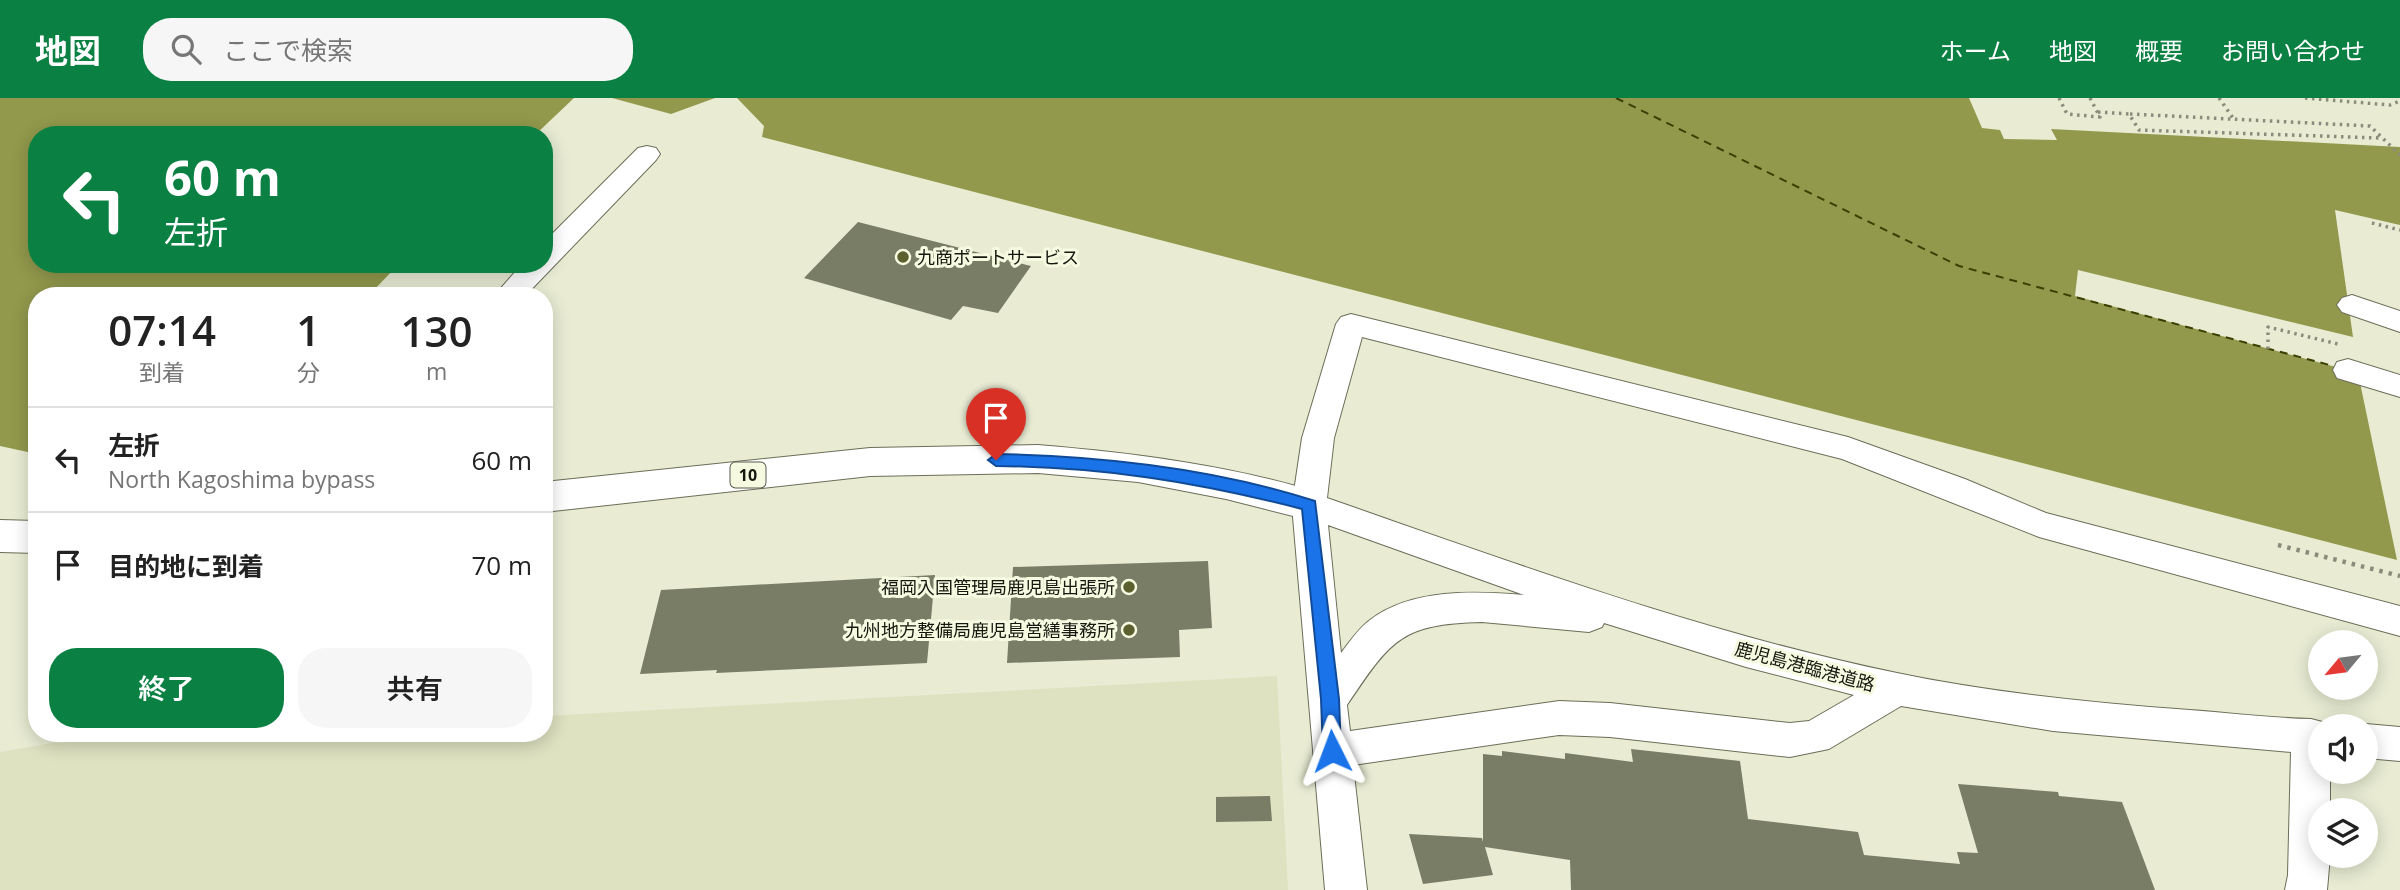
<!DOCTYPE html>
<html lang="ja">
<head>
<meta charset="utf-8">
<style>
  :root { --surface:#fff; --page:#f6f6f6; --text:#222; --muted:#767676; --line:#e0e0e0; --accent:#0b8043 }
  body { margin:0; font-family:"Open Sans","Noto Sans JP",sans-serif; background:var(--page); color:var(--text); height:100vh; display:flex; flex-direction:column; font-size:26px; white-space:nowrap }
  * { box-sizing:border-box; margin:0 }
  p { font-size:23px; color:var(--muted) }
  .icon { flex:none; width:38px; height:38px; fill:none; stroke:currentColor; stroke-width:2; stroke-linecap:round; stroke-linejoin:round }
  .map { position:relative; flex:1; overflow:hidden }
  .drawer { position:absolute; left:28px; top:189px; width:525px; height:455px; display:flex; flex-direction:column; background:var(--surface); border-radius:28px; box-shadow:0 4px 18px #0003 }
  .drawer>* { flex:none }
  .banner { position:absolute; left:28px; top:28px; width:525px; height:147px; border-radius:28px; box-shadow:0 4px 18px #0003; background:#0b8043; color:#fff; overflow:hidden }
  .needle { width:46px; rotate:241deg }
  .controls { position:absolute; left:2308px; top:532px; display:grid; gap:14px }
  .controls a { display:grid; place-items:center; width:70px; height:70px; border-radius:50%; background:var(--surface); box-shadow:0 4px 18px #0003; font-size:35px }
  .pin { position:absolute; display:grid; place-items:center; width:60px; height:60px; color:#fff; margin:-72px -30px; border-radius:50% 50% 50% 0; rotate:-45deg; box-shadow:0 0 7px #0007 }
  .pin .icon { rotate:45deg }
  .me { position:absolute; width:77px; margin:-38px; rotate:357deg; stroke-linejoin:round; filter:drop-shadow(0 0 5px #0008) }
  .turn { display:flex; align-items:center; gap:24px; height:147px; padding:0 21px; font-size:32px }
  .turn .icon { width:91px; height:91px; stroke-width:2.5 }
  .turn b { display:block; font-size:49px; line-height:60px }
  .eta { display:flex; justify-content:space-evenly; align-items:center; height:119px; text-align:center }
  .eta b { font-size:42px; font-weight:600; line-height:49px }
  .button { display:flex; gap:14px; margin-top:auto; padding:14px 21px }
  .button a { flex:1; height:80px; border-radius:28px; background:var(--accent); color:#fff; font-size:28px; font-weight:600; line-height:80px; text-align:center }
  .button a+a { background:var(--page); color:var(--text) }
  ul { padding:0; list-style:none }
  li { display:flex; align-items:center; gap:21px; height:105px; padding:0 21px; border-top:2px solid var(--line) }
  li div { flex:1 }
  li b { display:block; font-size:26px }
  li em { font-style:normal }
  header { display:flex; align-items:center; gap:42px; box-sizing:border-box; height:98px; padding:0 35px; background:var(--accent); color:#fff }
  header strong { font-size:33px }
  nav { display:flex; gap:38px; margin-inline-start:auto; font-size:24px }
  .search { width:490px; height:63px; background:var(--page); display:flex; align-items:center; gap:18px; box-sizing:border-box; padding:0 24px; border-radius:28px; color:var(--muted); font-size:26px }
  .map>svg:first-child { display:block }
  .built { fill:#dee2c1 }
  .water { fill:#92994c }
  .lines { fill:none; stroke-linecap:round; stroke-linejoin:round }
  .ferry { stroke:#3b3f00; stroke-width:2; stroke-dasharray:8 6; stroke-linecap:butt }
  .building { fill:#7a7d66 }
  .minor-casing { stroke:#6b6e58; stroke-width:2 }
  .highway-casing { stroke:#6b6e58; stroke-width:2 }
  .path-far1 { stroke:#8a8c7b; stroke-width:3.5; stroke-dasharray:2.5 4.5; stroke-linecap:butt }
  .path { stroke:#8a8c7b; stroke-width:4.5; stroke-dasharray:3.5 6; stroke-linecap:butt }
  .minor { fill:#fff; fill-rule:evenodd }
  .highway { fill:#fff; fill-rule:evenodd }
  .route { fill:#1a73e8; stroke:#114b97; stroke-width:2 }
  .poi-dot { fill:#5c602e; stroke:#f6fae0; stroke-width:2.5 }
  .labels { text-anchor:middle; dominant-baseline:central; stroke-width:6; stroke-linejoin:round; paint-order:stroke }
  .shield { fill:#f6fae0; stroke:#595b4e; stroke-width:2 }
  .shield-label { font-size:16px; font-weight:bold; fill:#16170f }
  .poi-label { font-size:18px; fill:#16170f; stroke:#f6fae0; text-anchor:end }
  .street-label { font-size:18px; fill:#16170f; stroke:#f6fae0 }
</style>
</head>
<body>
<header>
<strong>地図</strong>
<div class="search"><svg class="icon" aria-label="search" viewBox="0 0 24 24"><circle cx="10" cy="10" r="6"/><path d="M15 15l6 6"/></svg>ここで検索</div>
<nav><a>ホーム</a><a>地図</a><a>概要</a><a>お問い合わせ</a></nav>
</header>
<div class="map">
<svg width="2400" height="792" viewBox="0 0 2400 792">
  <rect width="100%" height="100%" fill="#e9ecd3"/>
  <path class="built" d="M1277,578L1288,792H0V654L52,645L236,635H544V618Z"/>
  <path class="water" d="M0,0H574L535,37H37V166H399L368,198H37V356L0,348Z
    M612,0H715L671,16Z
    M737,0H1969L1982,30L2000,32L2004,41L2057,42L2051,31L2400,49V127L2335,112L2353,239L2078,172L2075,198L2358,275L2397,462L762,39L764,28Z"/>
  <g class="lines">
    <path class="ferry" d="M1616,0L1959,168L2337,269"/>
  </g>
  <path class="building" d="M858,124L1031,168L998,215L963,208L951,222L804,180Z
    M1208,463L1212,530L1179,532L1180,559L1007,565L1013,469Z
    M935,477L927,565L716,575L717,572L640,576L661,492Z
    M1631,651L1740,663L1748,721L1858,734L1864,757L1960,766L1957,754L1978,755L1958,686L2058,694L2059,698L2122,704L2155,792H1571L1570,762L1485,749L1493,777L1423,786L1409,736L1482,740L1483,744V656L1502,658V653L1565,661V655L1633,664Z
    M1270,698L1272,723L1216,724V699Z"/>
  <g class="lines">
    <g class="minor-casing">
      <path id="minor" d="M647,48L656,50L660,56L656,62L525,198H494L522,166H544V144L638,50Z
        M2352,197L2400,213V234L2342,214L2337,207L2342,200Z
        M1351,216L1848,339L1965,381L2046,415L2400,508V538L2039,439L1842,361L1362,239L1334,340L1327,400C1514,465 1702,535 1897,575C1993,595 2091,605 2190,612C2230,615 2271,620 2311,621L2334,627L2320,628V674H2330V712H2320V758H2330L2327,792H2285L2288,777L2291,654L2053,633L1901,608L1829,651L1790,659L1610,639L1559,637L1353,667L1367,792H1325L1292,407L1302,340L1336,226L1341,219ZM1328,427L1524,497C1475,493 1412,490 1370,522C1359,530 1350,543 1341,555ZM1482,524L1589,534L1602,529L1604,525L1746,569L1854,597L1809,623L1790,625L1610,605L1559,603L1350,633L1347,607C1391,542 1400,526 1482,524Z
        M2348,261L2400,277V299L2337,280L2333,272L2337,264Z
        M2366,626L2400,629V663L2366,660V628H2360Z"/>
    </g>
    <g class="highway-casing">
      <path id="highway" d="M1038,347C1134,355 1230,367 1323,396L1328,407L1323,418L1309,422L1226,401L1138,384L1038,375L870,378L544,414V384L870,350Z
        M0,422L37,423V455L0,454Z"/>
    </g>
    <path class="path-far1" d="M2059,0L2067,16L2100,19L2090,0
      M2219,0L2233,20
      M2305,0L2390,7L2400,3
      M2098,14L2129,16L2139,32L2380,40
      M2130,16L2370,28L2400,57
      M2372,125L2400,132
      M2268,251V229L2338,246"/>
    <path class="path" d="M2278,447L2400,478"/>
    <use href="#minor" class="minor"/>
    <use href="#highway" class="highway"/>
  </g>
  <path class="route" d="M996,356C1103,358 1212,370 1315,403L1339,601L1341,653L1339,659L1332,661L1326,659L1323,653L1321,601L1302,411C1197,384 1104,369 996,368L988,362Z"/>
  <g class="poi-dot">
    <circle cx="903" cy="159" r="7"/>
    <circle cx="1129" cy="489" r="7"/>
    <circle cx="1129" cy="532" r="7"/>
  </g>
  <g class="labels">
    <rect class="shield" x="730.5" y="364.5" width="35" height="25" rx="5"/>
    <g class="shield-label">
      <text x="748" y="377">10</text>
    </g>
    <g class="poi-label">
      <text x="917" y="159" text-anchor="start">九商ポートサービス</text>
      <text x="1115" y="489">福岡入国管理局鹿児島出張所</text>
      <text x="1115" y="532">九州地方整備局鹿児島営繕事務所</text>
    </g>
    <g class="street-label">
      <text transform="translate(1805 568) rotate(15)">鹿児島港臨港道路</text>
    </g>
  </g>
</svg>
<div class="controls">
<a><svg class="needle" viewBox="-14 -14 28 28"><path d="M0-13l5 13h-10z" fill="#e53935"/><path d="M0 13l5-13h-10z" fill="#767676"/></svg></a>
<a><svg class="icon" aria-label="sound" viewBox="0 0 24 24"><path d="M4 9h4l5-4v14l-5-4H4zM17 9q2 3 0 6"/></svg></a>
<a><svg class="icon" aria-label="layers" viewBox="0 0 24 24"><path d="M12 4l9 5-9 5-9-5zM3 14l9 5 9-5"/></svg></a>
</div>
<div class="pin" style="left:996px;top:362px;background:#d93025"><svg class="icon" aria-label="arrive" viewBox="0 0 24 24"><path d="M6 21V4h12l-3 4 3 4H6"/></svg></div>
<svg class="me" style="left:1332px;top:653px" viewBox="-20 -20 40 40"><path d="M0-17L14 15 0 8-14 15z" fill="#1a73e8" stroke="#fff" stroke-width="4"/></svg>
<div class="banner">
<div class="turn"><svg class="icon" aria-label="left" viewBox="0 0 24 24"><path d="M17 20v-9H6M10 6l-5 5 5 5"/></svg><div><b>60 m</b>左折</div></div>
</div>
<section class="drawer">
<div class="eta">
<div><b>07:14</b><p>到着</p></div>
<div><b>1</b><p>分</p></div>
<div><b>130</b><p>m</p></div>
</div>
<ul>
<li><svg class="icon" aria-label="left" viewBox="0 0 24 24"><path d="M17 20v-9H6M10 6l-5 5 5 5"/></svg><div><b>左折</b><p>North Kagoshima bypass</p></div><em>60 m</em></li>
<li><svg class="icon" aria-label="arrive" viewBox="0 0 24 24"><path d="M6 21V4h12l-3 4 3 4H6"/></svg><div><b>目的地に到着</b></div><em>70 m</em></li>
</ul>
<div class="button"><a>終了</a><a>共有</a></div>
</section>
</div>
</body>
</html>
